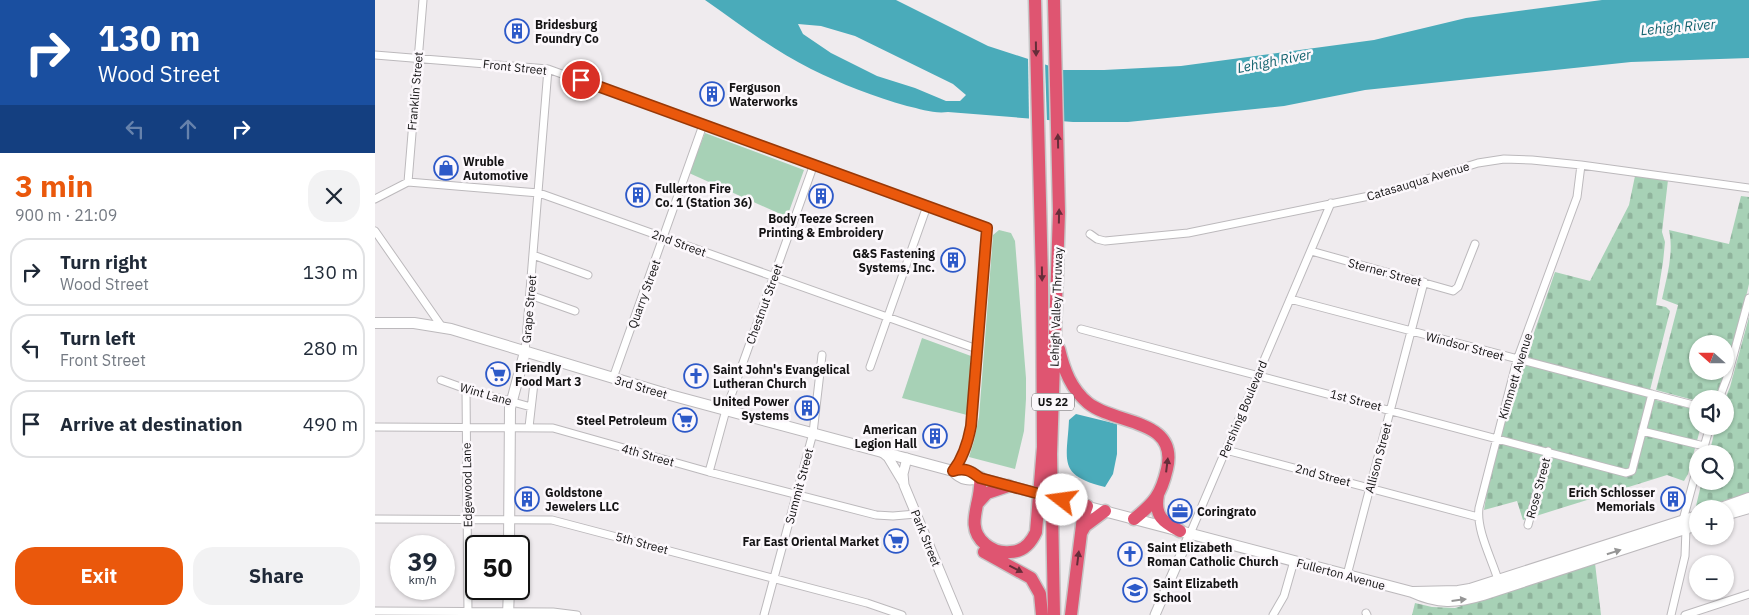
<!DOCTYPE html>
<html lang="en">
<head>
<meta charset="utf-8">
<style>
  :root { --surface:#fff; --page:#f2f2f3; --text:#1f2937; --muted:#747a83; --line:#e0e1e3; --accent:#ea580c }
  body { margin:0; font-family:"IBM Plex Sans",sans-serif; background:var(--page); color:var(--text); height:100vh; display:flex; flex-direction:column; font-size:19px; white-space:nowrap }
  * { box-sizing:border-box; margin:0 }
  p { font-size:16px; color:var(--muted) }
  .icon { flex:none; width:28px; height:28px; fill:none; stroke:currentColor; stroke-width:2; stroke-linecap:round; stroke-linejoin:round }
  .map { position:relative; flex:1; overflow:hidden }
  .drawer { display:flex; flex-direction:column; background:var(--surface); width:375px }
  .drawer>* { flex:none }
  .top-card { background:#1a4fa0; color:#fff; overflow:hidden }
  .needle { width:32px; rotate:291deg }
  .controls { position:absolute; left:1314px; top:335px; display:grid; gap:10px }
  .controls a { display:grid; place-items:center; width:45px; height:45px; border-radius:50%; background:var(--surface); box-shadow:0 1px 4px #0004; font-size:25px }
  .speed { position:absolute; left:15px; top:535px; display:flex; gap:10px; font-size:25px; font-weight:700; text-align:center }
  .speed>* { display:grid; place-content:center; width:65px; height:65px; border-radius:50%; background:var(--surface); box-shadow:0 1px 4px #0004; line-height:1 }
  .speed small { font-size:12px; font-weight:400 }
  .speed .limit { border:2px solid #111; border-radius:8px; background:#fff; color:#111 }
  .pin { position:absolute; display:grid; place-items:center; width:42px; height:42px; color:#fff; margin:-21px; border:2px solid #fff; border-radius:50%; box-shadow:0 1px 5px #0007 }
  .me { position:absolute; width:55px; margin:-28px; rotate:285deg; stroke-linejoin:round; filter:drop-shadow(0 0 4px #0008) }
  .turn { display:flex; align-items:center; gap:18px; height:105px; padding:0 15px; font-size:22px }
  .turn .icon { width:65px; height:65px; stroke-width:2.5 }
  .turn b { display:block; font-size:35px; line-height:42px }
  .lanes { display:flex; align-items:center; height:48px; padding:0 15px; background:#0003; justify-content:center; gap:25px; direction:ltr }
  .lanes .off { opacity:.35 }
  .round { display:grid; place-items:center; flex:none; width:52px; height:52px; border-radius:20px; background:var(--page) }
  .head { display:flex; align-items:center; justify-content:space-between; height:85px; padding:0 15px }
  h1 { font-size:30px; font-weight:800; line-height:38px; color:var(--accent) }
  .cta { display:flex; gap:10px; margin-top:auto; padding:10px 15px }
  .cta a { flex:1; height:58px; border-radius:20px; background:var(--accent); color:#fff; font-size:20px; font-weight:800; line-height:58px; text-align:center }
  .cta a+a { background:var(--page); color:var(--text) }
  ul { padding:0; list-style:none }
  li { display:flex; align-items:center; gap:15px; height:68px; margin:0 10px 8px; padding:0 5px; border:2px solid var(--line); border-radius:20px }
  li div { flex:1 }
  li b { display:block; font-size:19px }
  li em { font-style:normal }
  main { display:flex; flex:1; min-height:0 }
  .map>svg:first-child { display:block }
  .green { fill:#a7d1b6 }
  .cemetery { fill:url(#cemetery-stones); fill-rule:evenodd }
  .water { fill:#4aabba; fill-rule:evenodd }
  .pier { fill:#efebee }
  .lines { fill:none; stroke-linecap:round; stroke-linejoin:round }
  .minor-casing { stroke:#bcb9bc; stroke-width:9 }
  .tertiary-casing { stroke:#bcb9bc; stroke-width:11 }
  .secondary-casing { stroke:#bcb9bc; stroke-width:12 }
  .motorway-casing { stroke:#c7c6c7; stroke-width:15 }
  .minor { stroke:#fff; stroke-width:7 }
  .tertiary { stroke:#fff; stroke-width:9 }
  .secondary { stroke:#fff; stroke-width:10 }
  .motorway { stroke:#df5571; stroke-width:12 }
  .secondary-bridge-casing { stroke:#bcb9bc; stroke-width:12; stroke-linecap:butt }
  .secondary-bridge { stroke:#fff; stroke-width:10 }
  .oneway { fill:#652d39 }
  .oneway2 { fill:#959595 }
  .route-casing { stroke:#983908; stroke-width:12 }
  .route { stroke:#ea580c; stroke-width:9 }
  .labels { text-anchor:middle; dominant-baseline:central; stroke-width:5; stroke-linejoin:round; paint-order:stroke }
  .shield { fill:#fcf8fc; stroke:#5a585a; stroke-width:1 }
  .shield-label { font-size:11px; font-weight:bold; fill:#141314 }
  .poi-label { font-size:12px; font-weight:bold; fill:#141314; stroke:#fcf8fc; text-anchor:start }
  .street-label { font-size:12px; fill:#141314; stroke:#fcf8fc }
  .water-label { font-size:14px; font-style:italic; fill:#13636e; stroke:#fcf8fc }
</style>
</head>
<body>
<main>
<section class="drawer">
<div class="top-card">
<div class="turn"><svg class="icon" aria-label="right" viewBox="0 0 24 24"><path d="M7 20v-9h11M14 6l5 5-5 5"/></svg><div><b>130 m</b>Wood Street</div></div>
<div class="lanes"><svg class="icon off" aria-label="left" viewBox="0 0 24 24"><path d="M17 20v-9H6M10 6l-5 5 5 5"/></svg><svg class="icon off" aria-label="ahead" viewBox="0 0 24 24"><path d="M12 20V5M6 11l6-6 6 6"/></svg><svg class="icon" aria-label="right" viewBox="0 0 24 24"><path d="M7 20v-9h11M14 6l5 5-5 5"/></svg></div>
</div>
<div class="head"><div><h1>3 min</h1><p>900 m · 21:09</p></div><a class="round"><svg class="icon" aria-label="close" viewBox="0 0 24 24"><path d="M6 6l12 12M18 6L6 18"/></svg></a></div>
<ul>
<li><svg class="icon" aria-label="right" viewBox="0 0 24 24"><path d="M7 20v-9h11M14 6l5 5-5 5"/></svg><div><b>Turn right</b><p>Wood Street</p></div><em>130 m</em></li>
<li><svg class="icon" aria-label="left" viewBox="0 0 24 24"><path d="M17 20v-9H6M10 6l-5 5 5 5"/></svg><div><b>Turn left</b><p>Front Street</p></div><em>280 m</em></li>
<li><svg class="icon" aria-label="arrive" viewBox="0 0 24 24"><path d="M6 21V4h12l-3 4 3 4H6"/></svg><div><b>Arrive at destination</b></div><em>490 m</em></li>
</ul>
<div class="cta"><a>Exit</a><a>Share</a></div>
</section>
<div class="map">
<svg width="1374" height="615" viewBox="0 0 1374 615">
  <defs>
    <pattern id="cemetery-stones" width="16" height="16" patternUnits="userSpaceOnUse" patternTransform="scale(1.25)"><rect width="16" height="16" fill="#a7d1b6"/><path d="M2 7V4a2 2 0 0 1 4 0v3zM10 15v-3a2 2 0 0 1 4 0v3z" fill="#8fb39c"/></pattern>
  </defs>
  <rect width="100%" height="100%" fill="#efebee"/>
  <path class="green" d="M330,133L429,170L412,217L314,173Z
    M624,230L636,233L640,241L651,378V399L649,431L640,469L594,457L599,441L604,417L618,235Z
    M547,338L596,356L592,415L527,398Z"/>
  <path class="cemetery" d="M1260,176L1293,180L1287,232L1290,242L1288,262L1281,305L1291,307L1295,311L1273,398L1322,410V426H1326L1313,474L1309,481L1292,475L1148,520L1142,501L1109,510L1112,491L1132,411L1180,272L1215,281L1254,205Z
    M1366,196L1374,197V284L1357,357L1341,399H1322V401L1281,390L1303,305L1287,299C1292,276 1299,253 1294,230L1354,244ZM1322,344H1350V371H1322Z
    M1374,317V493L1320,510L1327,481H1350V454H1334L1341,426H1350V399L1355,387Z
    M1220,563L1226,615H1037L1040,603L1057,607L1080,608Z"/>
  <path class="water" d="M330,0H521L613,46L687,70H729L806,66L999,40L1091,18L1227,0H1374V58L1256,62L990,90L909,106L753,122H698L573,112C559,114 546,109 532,106C500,97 466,84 436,69C398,50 364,24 330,0ZM423,24L446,26L480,36L578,84L591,95L585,101H571L540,88L502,76L456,53L428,34Z
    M701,414L742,424V454L738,474L730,487C682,475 692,461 694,420Z"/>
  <path class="pier" d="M653,56L670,62L672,123L654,121Z"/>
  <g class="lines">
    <g class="minor-casing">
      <path id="minor" d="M0,55L173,69L612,228L596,426C593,442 588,458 578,471
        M33,182L48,0
        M0,199L33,182L164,193L602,349
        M0,231L67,327
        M715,234L722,239L730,241L813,233L1004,194L1103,163L1129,159L1157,160L1206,165L1374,188
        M936,251L1078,291L1083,287L1100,244
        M158,255L213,275
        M155,295L200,311
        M915,299L1322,406
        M706,329L1251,473L1257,471L1258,467L1277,394
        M150,352L173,69
        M495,367L552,206
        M238,378L328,125
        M66,380L91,389L156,407
        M91,389L93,612
        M1344,399L1353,375L1374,298
        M0,427L178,428L334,472L501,515L518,516L541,514
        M154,427L159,383
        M1267,431L1329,446
        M851,450L1103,517
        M1327,454L1335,426
        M334,472L351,410L439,164
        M0,519L177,520L492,603L527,615
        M1308,520L1322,468
        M1153,525L1173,451
        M815,534L956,203
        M972,575L1049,282
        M1124,583C1118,561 1101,531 1104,508L1142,360L1202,197L1206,165
        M0,611L178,612L202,615
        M991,613L992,615
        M389,615L438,433L447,355
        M898,615L909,596L919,561
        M1296,615L1310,556L1311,529
        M1310,615L1374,594"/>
    </g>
    <g class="tertiary-casing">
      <path id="tertiary" d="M507,452L513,457L528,482
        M532,458L528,474L529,485L583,615
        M780,615L815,534"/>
    </g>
    <g class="secondary-casing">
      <path id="secondary" d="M0,323H39L76,329L295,395L578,471C586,480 594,481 605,478
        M578,471L586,469L597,472L605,478L657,492
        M687,500L1037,592C1063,604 1081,603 1108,595L1322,525
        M1343,509L1374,498
        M1350,515L1374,508
        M134,546L135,408L150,352
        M1038,592L1083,591L1095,589L1322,516
        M133,615L134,589"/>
    </g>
    <g class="motorway-casing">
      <path id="motorway" d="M660,0L667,280L668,450
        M684,349C689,370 696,389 713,403C740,425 804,418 792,469C786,495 779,503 759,519
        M605,478C608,501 588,526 610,544C617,550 626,553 635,552C648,552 656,543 661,532L668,447
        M783,495C779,516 788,522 805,531
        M602,504L612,493L633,486
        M706,533L710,526L730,511
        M609,552L656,578L665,594L667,615
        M679,615L676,454L684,212L679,0
        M696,615L708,517L712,506"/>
    </g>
    <use href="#minor" class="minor"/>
    <use href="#tertiary" class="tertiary"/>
    <use href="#secondary" class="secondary"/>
    <use href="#motorway" class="motorway"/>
    <g class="secondary-bridge-casing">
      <path id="secondary-bridge" d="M657,492L687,500"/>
    </g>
    <use href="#secondary-bridge" class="secondary-bridge"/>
  </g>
  <defs><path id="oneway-solid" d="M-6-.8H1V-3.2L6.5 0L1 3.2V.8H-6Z" transform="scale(1.25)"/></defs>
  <g class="oneway">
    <use href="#oneway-solid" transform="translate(661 49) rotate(89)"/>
    <use href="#oneway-solid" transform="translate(683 141) rotate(-91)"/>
    <use href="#oneway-solid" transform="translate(684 216) rotate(-89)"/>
    <use href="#oneway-solid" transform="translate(667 274) rotate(89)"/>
    <use href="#oneway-solid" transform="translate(792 465) rotate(-83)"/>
    <use href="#oneway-solid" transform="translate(703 558) rotate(-83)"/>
    <use href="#oneway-solid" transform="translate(641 569) rotate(27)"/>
  </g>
  <g class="oneway2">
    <use href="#oneway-solid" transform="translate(1239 552) rotate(-18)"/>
    <use href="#oneway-solid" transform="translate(1084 600) rotate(-7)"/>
  </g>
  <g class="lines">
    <g class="route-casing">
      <path id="route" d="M206,80L612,228L596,426C593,442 588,458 578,471C590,467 596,471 605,478L687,500"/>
    </g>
    <use href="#route" class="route"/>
  </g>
  <defs>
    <g id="building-ring" transform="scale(1.25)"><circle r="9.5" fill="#fcf8fc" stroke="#2d59c8" stroke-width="1.5"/><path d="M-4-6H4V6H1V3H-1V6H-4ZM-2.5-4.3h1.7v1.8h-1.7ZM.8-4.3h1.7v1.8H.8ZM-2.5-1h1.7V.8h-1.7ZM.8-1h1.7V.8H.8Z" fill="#2d59c8"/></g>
    <g id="shop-ring" transform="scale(1.25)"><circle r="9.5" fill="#fcf8fc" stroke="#2d59c8" stroke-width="1.5"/><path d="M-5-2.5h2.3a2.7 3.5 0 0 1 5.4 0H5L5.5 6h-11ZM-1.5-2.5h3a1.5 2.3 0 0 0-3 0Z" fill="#2d59c8"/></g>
    <g id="supermarket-ring" transform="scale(1.25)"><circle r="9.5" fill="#fcf8fc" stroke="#2d59c8" stroke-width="1.5"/><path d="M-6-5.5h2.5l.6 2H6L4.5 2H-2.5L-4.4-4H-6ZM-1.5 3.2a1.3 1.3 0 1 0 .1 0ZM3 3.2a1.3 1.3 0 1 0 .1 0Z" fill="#2d59c8"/></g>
    <g id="church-ring" transform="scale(1.25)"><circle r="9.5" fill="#fcf8fc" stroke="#2d59c8" stroke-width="1.5"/><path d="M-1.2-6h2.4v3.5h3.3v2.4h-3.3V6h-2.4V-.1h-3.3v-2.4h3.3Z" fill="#2d59c8"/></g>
    <g id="office-ring" transform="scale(1.25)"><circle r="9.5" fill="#fcf8fc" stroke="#2d59c8" stroke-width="1.5"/><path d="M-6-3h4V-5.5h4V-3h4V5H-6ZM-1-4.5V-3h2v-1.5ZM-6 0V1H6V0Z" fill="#2d59c8"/></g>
    <g id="school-ring" transform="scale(1.25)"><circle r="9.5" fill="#fcf8fc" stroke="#2d59c8" stroke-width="1.5"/><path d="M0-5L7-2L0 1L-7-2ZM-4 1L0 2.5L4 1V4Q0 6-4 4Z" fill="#2d59c8"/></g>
  </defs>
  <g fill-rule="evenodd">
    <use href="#building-ring" x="142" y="31"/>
    <use href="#building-ring" x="337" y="94"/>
    <use href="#shop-ring" x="71" y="168"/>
    <use href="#building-ring" x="263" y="195"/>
    <use href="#building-ring" x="446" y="196"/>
    <use href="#building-ring" x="578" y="260"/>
    <use href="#supermarket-ring" x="123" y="374"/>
    <use href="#church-ring" x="321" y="376"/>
    <use href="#building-ring" x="432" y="408"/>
    <use href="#supermarket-ring" x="310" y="420"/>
    <use href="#building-ring" x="560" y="436"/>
    <use href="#building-ring" x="152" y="499"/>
    <use href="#building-ring" x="1298" y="499"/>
    <use href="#office-ring" x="805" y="511"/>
    <use href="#supermarket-ring" x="521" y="541"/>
    <use href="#church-ring" x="755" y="554"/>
    <use href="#school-ring" x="760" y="590"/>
  </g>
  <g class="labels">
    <rect class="shield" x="657" y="393.5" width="42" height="17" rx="4"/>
    <g class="shield-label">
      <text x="678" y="402">US 22</text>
    </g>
    <g class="poi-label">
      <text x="160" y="24">Bridesburg<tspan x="160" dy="14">Foundry Co</tspan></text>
      <text x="354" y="87">Ferguson<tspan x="354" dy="14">Waterworks</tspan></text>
      <text x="88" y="161">Wruble<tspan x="88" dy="14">Automotive</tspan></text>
      <text x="280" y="188">Fullerton Fire<tspan x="280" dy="14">Co. 1 (Station 36)</tspan></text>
      <text x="446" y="218" text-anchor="middle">Body Teeze Screen<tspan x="446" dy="14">Printing &amp; Embroidery</tspan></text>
      <text x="560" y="253" text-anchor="end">G&amp;S Fastening<tspan x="560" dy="14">Systems, Inc.</tspan></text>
      <text x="140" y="367">Friendly<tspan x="140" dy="14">Food Mart 3</tspan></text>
      <text x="338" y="369">Saint John's Evangelical<tspan x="338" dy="14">Lutheran Church</tspan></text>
      <text x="414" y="401" text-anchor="end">United Power<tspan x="414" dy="14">Systems</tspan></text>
      <text x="292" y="420" text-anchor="end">Steel Petroleum</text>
      <text x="542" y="429" text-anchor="end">American<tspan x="542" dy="14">Legion Hall</tspan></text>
      <text x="170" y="492">Goldstone<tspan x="170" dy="14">Jewelers LLC</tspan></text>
      <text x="1280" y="492" text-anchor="end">Erich Schlosser<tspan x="1280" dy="14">Memorials</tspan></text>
      <text x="822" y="511">Coringrato</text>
      <text x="504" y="541" text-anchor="end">Far East Oriental Market</text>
      <text x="772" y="547">Saint Elizabeth<tspan x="772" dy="14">Roman Catholic Church</tspan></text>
      <text x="778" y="583">Saint Elizabeth<tspan x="778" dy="14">School</tspan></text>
    </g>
    <g class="street-label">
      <text transform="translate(140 67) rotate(6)">Front Street</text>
      <text transform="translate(40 91) rotate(-85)">Franklin Street</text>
      <text transform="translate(1043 181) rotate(-17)">Catasauqua Avenue</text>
      <text transform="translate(304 243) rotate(20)">2nd Street</text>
      <text transform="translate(1010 272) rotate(15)">Sterner Street</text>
      <text transform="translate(269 294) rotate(-70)">Quarry Street</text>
      <text transform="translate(389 304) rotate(-70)">Chestnut Street</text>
      <text transform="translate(681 307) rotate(-88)">Lehigh Valley Thruway</text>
      <text transform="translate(154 309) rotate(-85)">Grape Street</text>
      <text transform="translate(1090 346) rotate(15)">Windsor Street</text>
      <text transform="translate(1140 376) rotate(-73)">Kimmett Avenue</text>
      <text transform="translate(266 387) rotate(16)">3rd Street</text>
      <text transform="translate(111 394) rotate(16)">Wint Lane</text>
      <text transform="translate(981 400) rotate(15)">1st Street</text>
      <text transform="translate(868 409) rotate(-67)">Pershing Boulevard</text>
      <text transform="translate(273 455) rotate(16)">4th Street</text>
      <text transform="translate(1003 458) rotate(-75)">Allison Street</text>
      <text transform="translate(948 475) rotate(15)">2nd Street</text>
      <text transform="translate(92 485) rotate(-91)">Edgewood Lane</text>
      <text transform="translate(424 486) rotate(-75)">Summit Street</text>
      <text transform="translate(1163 488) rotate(-75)">Rose Street</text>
      <text transform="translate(551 538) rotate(68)">Park Street</text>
      <text transform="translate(267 543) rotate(15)">5th Street</text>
      <text transform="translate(966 574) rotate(15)">Fullerton Avenue</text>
    </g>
    <g class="water-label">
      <text transform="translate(1303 27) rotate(-5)">Lehigh River</text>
      <text transform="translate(899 61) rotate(-11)">Lehigh River</text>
    </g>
  </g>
</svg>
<div class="controls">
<a><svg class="needle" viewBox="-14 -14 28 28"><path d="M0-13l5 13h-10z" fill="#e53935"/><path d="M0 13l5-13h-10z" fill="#747a83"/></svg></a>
<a><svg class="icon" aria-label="sound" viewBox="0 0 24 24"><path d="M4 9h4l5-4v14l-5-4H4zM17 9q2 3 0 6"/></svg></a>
<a><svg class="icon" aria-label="search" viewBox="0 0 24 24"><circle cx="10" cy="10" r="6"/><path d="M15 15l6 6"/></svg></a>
<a>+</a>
<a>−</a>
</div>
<div class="speed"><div>39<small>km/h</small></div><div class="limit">50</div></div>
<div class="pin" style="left:206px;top:80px;background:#d93025"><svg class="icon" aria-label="arrive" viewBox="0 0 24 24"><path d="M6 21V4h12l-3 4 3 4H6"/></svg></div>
<svg class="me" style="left:687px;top:500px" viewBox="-20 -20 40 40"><circle r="19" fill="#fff"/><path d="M0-13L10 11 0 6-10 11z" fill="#ea580c"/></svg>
</div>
</main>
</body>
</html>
